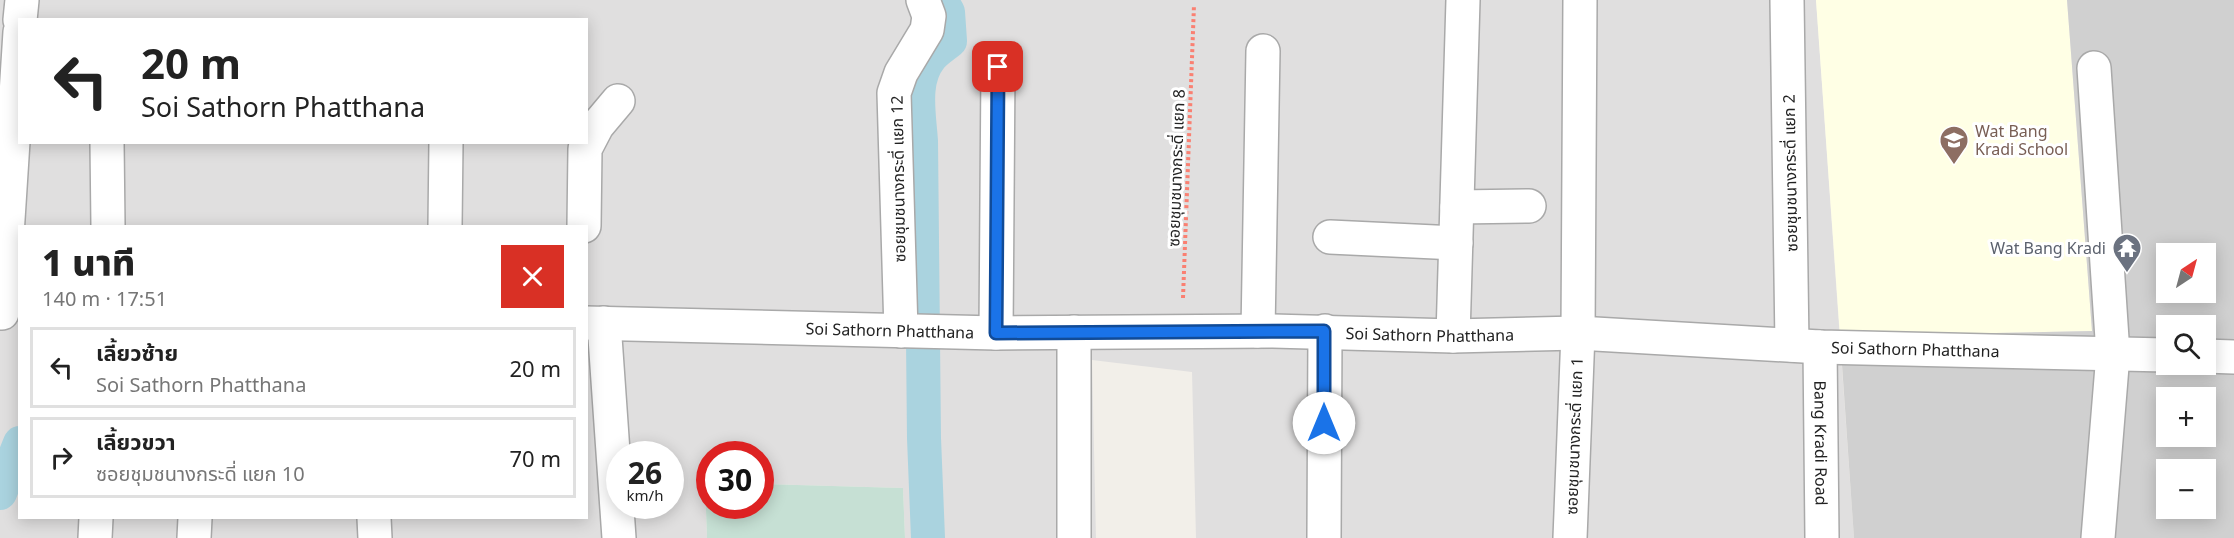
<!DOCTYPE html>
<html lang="th">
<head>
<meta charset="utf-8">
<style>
  :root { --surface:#fff; --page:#f2f2f2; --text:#222; --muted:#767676; --line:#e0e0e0 }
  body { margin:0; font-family:"Noto Sans","Noto Sans Thai",sans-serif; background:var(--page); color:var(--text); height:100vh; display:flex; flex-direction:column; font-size:22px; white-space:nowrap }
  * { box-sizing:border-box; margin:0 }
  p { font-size:20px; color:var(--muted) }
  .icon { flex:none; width:33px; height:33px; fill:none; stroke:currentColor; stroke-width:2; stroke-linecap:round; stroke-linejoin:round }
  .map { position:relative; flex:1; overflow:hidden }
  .details { position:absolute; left:18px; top:225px; width:570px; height:294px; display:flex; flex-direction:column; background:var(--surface); border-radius:0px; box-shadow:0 3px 15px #0003 }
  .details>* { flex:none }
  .top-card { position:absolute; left:18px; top:18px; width:570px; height:126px; border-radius:0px; box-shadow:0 3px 15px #0003; background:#fff; color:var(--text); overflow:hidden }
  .needle { width:39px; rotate:36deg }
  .buttons { position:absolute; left:2156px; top:243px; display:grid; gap:12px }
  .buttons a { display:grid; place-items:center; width:60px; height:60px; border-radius:0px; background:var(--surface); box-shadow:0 3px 15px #0003; font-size:30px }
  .speed { position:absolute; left:606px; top:441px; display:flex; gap:12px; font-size:30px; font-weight:700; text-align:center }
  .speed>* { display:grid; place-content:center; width:78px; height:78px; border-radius:50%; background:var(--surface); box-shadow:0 3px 15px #0003; line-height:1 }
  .speed small { font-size:15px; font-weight:400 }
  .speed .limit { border:9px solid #d22; background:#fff; color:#111 }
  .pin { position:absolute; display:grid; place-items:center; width:51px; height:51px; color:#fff; margin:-26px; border-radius:12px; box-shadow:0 3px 9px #0006 }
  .me { position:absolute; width:66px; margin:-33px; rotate:0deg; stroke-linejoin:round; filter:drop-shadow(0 0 4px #0008) }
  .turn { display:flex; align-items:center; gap:21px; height:126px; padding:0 24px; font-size:27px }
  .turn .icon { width:78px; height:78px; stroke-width:2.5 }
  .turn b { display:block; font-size:42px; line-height:51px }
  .round { display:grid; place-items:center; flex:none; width:63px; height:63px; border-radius:0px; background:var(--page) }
  .overview { display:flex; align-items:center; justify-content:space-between; height:102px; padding:0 24px }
  h1 { font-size:36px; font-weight:800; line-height:45px }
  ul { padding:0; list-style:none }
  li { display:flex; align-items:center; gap:18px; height:81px; margin:0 12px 9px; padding:0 12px; border:3px solid var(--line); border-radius:0px }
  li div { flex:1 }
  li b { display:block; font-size:22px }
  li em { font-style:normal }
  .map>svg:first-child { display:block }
  .residential { fill:#e0dfdf; fill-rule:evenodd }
  .education { fill:#ffffe5 }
  .religious { fill:#d0d0d0; fill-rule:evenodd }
  .wetland { fill:#c6e0d4 }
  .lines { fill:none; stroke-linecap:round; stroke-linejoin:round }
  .canal { stroke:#aad3df; stroke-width:34 }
  .minor-casing { stroke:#a9a9a9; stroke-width:36 }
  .path { stroke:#fa8072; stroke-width:4; stroke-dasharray:3 3; stroke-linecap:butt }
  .minor { stroke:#fff; stroke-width:33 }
  .route-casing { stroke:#114b97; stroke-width:15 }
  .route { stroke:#1a73e8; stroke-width:10 }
  .labels { text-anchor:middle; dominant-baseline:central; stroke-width:6; stroke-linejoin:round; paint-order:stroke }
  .education-label { font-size:16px; fill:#785e54; stroke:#fff; text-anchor:start }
  .street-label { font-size:16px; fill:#222; stroke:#fff }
  .worship-label { font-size:16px; fill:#5b616d; stroke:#fff; text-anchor:end }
</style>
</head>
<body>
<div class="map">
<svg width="2234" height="538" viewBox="0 0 2234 538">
  <rect width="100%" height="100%" fill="#f2efe9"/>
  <path class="residential" d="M0,0H1816L1854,538H1196L1192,372L1092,360L1096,538H905L903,488L761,484L760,454H710L709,483H705L707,538H0ZM20,20H586V142H20ZM20,226H586V518H20ZM620,454H670V506H620Z"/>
  <path class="education" d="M1816,0H2067L2092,331L1840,336Z"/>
  <path class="religious" d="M2067,0H2234V538H1854L1840,336L2092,331ZM2166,254H2205V292H2166ZM2166,326H2205V364H2166ZM2166,398H2205V436H2166ZM2166,470H2205V508H2166Z"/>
  <path class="wetland" d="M705,483H709L710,506H760L761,484L903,488L905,538H707Z"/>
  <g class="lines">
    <path class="canal" d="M0,493L20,443
      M928,538L924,438L921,141C919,113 912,80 931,57C936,51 944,46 950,41L948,12L941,0"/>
    <g class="minor-casing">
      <g id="minor">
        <path d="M1787,0L1792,345"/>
        <path d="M20,20L22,0"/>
        <path d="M2094,68L2113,354L2098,538"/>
        <path d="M107,142L108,226"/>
        <path d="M1457,207L1529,206"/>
        <path d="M445,226L446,142"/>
        <path d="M584,226L585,149L597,126L618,101"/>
        <path d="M1330,237L1456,243"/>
        <path d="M2,313L20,32"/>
        <path id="s1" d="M586,323L996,333L1273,331L1453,336L1578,333L1820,347L2166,355"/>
        <path d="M604,323L619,538"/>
        <path d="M901,331L894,93L901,73L927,30L929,16L923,0"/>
        <path d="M1258,331L1263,51"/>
        <path d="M996,333L998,67"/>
        <path d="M1453,336L1463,0"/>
        <path id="s2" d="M1820,347L1822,538"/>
        <path d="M2205,356L2234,357"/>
        <path d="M374,518L375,538"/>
        <path d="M95,538L96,518"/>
        <path d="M194,538L195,518"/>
        <path d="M1074,538V332"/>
        <path d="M1324,538L1325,331"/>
        <path d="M1570,538L1578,333L1580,0"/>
      </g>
    </g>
    <path class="path" d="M1183,298L1194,5"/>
    <use href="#minor" class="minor"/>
  </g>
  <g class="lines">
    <g class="route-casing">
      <path id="route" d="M998,67L996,333L1324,331V423"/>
    </g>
    <use href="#route" class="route"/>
  </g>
  <defs>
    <g id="school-pin" transform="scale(1.5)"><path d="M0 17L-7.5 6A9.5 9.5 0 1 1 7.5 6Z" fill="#8d6e63" stroke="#fff"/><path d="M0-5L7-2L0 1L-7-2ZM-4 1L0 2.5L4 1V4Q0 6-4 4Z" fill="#fff"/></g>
    <g id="temple-pin" transform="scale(1.5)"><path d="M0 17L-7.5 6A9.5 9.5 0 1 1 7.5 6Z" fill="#6b7280" stroke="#fff"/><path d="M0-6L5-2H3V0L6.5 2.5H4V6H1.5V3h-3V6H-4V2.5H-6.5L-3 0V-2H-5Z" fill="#fff"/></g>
  </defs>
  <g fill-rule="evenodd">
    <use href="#school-pin" x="1954" y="140"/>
    <use href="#temple-pin" x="2127" y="248"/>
  </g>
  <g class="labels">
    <g class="education-label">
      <text x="1975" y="131">Wat Bang<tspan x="1975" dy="18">Kradi School</tspan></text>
    </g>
    <g class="street-label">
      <text transform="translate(1176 168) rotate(-88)">ซอยชุมชนางกระดี่ แยก 8</text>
      <text transform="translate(1790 173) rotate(-91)">ซอยชุมชนางกระดี่ แยก 2</text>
      <text transform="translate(898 179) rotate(-91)">ซอยชุมชนางกระดี่ แยก 12</text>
      <text stroke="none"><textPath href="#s1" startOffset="304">Soi Sathorn Phatthana</textPath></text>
      <text stroke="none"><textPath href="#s1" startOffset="844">Soi Sathorn Phatthana</textPath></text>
      <text stroke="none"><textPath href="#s1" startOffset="1330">Soi Sathorn Phatthana</textPath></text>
      <text transform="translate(1574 436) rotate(-88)">ซอยชุมชนางกระดี่ แยก 1</text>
      <text stroke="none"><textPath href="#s2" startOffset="96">Bang Kradi Road</textPath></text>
    </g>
    <g class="worship-label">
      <text x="2106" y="248">Wat Bang Kradi</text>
    </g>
  </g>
</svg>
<div class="buttons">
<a><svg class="needle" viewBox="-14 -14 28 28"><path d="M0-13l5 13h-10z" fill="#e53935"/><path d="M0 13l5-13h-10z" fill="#767676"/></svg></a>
<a><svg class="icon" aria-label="search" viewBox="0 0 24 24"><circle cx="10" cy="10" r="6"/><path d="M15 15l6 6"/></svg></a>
<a>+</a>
<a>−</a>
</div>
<div class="speed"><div>26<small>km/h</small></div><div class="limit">30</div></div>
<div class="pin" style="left:998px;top:67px;background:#d93025"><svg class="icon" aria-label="arrive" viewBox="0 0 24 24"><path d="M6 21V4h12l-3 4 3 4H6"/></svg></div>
<svg class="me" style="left:1324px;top:423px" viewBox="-20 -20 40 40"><circle r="19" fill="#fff"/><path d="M0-13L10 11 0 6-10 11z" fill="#1a73e8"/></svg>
<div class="top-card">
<div class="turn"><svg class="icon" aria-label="left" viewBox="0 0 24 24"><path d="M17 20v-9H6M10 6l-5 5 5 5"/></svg><div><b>20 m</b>Soi Sathorn Phatthana</div></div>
</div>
<section class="details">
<div class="overview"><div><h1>1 นาที</h1><p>140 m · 17:51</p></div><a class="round" style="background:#d93025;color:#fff"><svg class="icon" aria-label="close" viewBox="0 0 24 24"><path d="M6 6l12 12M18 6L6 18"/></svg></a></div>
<ul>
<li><svg class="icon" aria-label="left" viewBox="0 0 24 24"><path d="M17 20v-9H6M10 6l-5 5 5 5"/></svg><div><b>เลี้ยวซ้าย</b><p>Soi Sathorn Phatthana</p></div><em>20 m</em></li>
<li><svg class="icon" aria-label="right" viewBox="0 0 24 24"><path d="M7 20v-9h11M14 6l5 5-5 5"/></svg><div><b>เลี้ยวขวา</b><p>ซอยชุมชนางกระดี่ แยก 10</p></div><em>70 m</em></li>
</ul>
</section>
</div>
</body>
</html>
